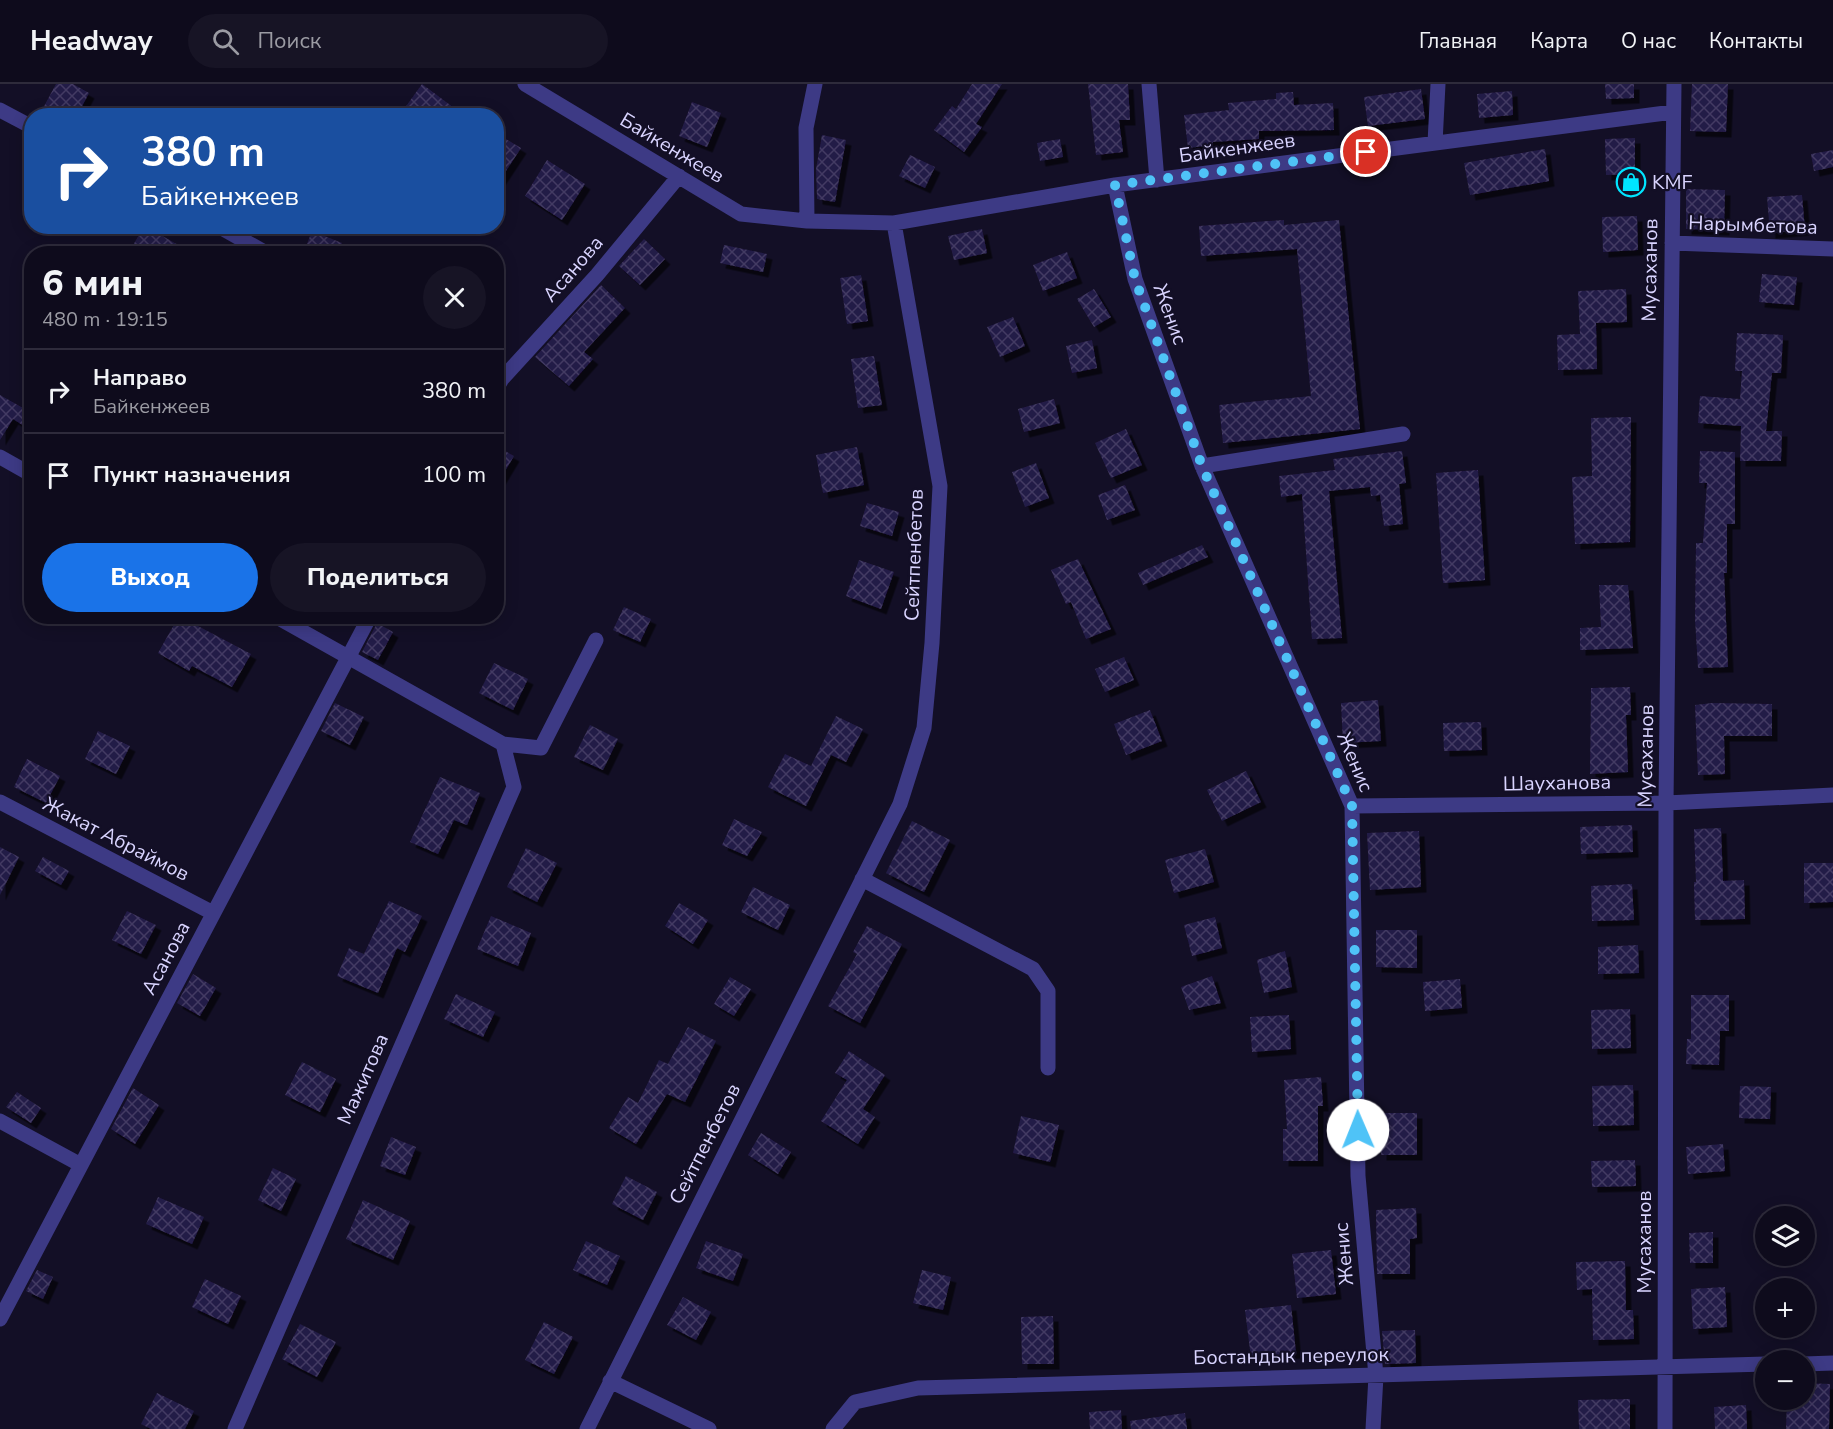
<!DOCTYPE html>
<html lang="ru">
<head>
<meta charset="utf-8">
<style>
  :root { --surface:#0e0b1c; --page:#171425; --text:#f1f3f6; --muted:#9b9ba3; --line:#2e2b3b; --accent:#1a73e8 }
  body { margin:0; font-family:"Nunito Sans",sans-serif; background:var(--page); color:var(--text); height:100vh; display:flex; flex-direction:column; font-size:22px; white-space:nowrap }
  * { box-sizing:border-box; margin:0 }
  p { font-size:20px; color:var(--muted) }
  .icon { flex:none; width:33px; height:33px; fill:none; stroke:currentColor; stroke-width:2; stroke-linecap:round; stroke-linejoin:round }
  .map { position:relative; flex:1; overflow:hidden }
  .panel { position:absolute; left:24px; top:162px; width:480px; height:378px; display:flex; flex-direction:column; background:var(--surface); border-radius:24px; box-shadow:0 3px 15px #0003,0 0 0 2px var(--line) }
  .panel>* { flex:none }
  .banner { position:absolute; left:24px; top:24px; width:480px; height:126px; border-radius:24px; box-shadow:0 3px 15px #0003,0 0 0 2px var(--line); background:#1a4fa0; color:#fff; overflow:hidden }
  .buttons { position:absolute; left:1755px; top:1122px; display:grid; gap:12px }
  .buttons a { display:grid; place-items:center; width:60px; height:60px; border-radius:50%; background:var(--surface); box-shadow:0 3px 15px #0003,0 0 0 2px var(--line); font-size:30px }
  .pin { position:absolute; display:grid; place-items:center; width:51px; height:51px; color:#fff; margin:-26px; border:3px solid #fff; border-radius:50%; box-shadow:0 2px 6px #0007 }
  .me { position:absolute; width:66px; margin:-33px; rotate:359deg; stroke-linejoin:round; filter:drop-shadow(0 0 4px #0008) }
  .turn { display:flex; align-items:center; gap:21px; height:126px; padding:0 18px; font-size:27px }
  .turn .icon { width:78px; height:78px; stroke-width:2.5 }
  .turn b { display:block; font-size:42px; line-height:51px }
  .round { display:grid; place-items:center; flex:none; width:63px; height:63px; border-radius:32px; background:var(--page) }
  .overview { display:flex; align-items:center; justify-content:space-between; height:102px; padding:0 18px }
  h1 { font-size:36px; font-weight:800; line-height:45px }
  .cta { display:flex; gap:12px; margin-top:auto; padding:12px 18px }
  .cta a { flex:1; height:69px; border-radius:36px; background:var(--accent); color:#fff; font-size:24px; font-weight:800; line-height:69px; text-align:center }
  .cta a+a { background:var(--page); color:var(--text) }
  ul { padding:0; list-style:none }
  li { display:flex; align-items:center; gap:18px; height:84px; padding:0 18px; border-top:2px solid var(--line) }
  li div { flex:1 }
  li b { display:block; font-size:22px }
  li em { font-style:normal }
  header { display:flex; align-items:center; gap:36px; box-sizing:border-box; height:84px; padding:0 30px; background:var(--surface); border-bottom:2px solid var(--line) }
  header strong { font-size:28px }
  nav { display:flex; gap:33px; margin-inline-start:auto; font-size:21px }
  .search { width:420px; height:54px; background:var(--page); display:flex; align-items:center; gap:15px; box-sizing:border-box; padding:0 21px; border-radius:33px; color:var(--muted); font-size:22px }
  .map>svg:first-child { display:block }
  .building { fill:url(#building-cross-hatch); filter:url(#shadow) }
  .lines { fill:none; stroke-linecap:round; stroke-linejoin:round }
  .minor { stroke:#3d3a85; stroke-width:15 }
  .route { stroke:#4fc3f7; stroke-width:10; stroke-dasharray:0 18 }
  .labels { text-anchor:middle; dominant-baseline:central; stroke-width:4.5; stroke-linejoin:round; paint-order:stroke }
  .street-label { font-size:20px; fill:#d9d4ff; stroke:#130f26 }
  .poi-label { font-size:20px; fill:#d9d4ff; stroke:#130f26; text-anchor:start }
</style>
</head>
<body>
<header>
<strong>Headway</strong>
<div class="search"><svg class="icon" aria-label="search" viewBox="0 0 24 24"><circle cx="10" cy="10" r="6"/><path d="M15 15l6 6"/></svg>Поиск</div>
<nav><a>Главная</a><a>Карта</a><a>О нас</a><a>Контакты</a></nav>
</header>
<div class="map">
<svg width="1833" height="1345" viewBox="0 0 1833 1345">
  <defs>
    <pattern id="building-cross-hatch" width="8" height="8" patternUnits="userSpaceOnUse" patternTransform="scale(1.5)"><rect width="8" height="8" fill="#241b47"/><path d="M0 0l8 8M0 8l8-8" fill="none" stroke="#433b63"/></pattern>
    <filter id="shadow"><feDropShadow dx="5.5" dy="5.5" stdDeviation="0" flood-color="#0009"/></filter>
  </defs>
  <rect width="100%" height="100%" fill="#130f26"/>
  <path class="building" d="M56,0H73L89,9L77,32H52L42,26Z
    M422,0L465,32H399Z
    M972,0H1002L976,40L982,43L964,68L934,46L952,22L956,25Z
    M1088,0H1128L1130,36H1119L1123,68L1096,71Z
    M1605,0H1634V14L1606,15Z
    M1692,0H1728L1726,48L1690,47Z
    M1421,5L1425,35L1368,42L1364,13Z
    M1512,7L1513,31L1479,34L1477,10Z
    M1293,8L1294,21L1333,19L1334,46L1259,47V55L1213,58V61L1188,64L1184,31L1229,26L1228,19L1276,15V9Z
    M692,18L721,29L707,63L679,52Z
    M496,49L521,64L496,102Z
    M822,51L846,56L835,118L817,115L816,85Z
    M1635,54V90L1606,91L1605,55Z
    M1060,55L1063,73L1040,77L1037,59Z
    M1545,65L1549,97L1470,111L1464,79Z
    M1833,66V83L1814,87L1811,70Z
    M910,71L935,83L925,104L899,92Z
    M547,76L585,100L562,136L525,112Z
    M1686,105L1725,106L1724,146L1686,145Z
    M1802,111L1805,146L1770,149L1767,113Z
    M1637,132L1638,166L1603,168L1602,133Z
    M1284,136V141L1339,136L1360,345L1223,359L1219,321L1311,312L1297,165L1201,172L1199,142Z
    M144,142H145L194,170H128Z
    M982,145L987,169L954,176L948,152Z
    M312,147L342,159L338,170H303Z
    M644,155L665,175L640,201L619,182Z
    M724,161L767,170L763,188L720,179Z
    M1067,168L1077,194L1043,207L1033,181Z
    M1762,190L1797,193L1794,221L1759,218Z
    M861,191L868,237L847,240L840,194Z
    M601,201L625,224L584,268L593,275L569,302L535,273Z
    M1094,205L1111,233L1094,243L1077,215Z
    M1626,205L1627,238L1596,239L1597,285L1558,286L1557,251L1580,250L1578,207Z
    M1013,233L1025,262L1000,273L987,243Z
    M1737,249L1783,251L1781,289H1772L1766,347H1782L1781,377H1740L1741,342L1698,339L1700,312L1740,315L1742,287H1735Z
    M1092,256L1097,284L1072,289L1066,262Z
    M874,272L882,321L858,324L851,275Z
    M0,311L32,329V347L13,335L0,356Z
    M1054,315L1060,339L1024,348L1018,325Z
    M1631,333L1630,458L1575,460L1572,393L1592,392L1591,334Z
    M1126,345L1142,381L1111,394L1095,359Z
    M496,362L514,372L496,402Z
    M857,363L864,401L823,409L816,371Z
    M1402,367L1406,399L1399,400L1403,440L1384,442L1380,411L1371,412L1370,403L1329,407L1342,554L1312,555L1302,410L1281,413L1279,392L1335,386L1333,375Z
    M1700,367L1735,368V440H1727V489H1724L1728,583L1698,584L1695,535L1696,459H1703L1707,399H1699Z
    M1036,379L1049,414L1025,423L1012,388Z
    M1478,386L1485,496L1443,499L1436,389Z
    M1125,401L1135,426L1107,436L1098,411Z
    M867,419L899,428L892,452L860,442Z
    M1202,461L1208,473L1143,501L1138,489Z
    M1078,475L1111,545L1086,555L1071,518L1066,520L1051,486Z
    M859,476L894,488L881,525L846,512Z
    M1599,501H1628L1633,564L1580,566V544L1601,543Z
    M624,523L651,535L640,558L613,546Z
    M179,532L251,570L232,603L192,582L189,587L158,569Z
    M377,539L393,548L378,576L362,568Z
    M1124,573L1134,596L1105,608L1095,585Z
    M494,579L528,595L513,626L479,609Z
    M1630,603L1631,631H1626L1628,688L1590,690L1591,604Z
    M1378,616L1381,657L1343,659L1341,619Z
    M335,619L364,633L350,661L321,647Z
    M1712,619L1772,620V652H1724L1725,690L1698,691L1695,621Z
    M1150,626L1162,657L1126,671L1114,640Z
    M836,632L863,645L846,678L831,671L806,722L768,703L785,670L811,682Z
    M1481,638L1482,666L1444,667L1443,639Z
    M590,641L618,655L603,686L574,673Z
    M98,647L130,662L116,690L85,675Z
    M27,675L60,692L46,719L14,703Z
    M1246,687L1261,718L1222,737L1207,706Z
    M440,693L480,709L467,741L454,736L438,770L410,758Z
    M734,735L762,748L747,772L722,761Z
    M912,737L950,756L924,808L886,789Z
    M1632,741L1633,768L1581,770L1580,743Z
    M1721,744L1723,797L1744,796L1745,835L1695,836L1694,798H1696L1694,745Z
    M1419,747L1421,803L1370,806L1367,749Z
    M0,763L19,773L0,811Z
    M526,764L557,779L537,818L507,803Z
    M1205,765L1214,798L1174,809L1165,776Z
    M43,773L69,787L61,801L35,787Z
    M1804,779H1833V818L1804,819Z
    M1632,800L1634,836L1592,837L1591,802Z
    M753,803L790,821L778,846L741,828Z
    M389,817L422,832L405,868L397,864L378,909L337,892L349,864L364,870Z
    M679,819L708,836L693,860L665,842Z
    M127,827L156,841L141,870L112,856Z
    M491,832L531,849L518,882L477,865Z
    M1215,833L1222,864L1192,872L1184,841Z
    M867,842L902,860L860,939L828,922L857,870L853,868Z
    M1376,846H1417V884L1376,883Z
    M1638,861L1639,889L1598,890V863Z
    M1285,867L1292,903L1264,909L1257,876Z
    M193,890L216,904L200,932L177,919Z
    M1212,892L1221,919L1189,926L1181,903Z
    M730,893L751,905L734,932L714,920Z
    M1460,895L1462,924L1425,927L1423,898Z
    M456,910L495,928L483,953L444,935Z
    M1691,911H1729V947H1720L1719,981L1686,980L1687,955H1691Z
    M1630,925L1631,964L1592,965L1591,926Z
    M1289,931L1291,965L1252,968L1250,933Z
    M688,943L716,957L685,1018L667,1010L636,1060L609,1044L628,1013L638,1019L659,976L668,980Z
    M849,967L885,991L863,1025L875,1033L858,1060L821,1037L847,996L835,989Z
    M302,978L336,995L320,1028L285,1011Z
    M1321,993L1323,1022H1318V1077H1283V1045H1287L1284,996Z
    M1633,1001L1634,1041L1593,1042L1592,1002Z
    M1740,1002L1771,1003L1770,1035L1739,1034Z
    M133,1004L159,1021L135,1060L111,1045Z
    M17,1008L41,1024L31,1039L6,1023Z
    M1381,1029H1417V1071H1381Z
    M1021,1032L1059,1041L1050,1078L1013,1069Z
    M761,1049L791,1068L778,1090L748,1071Z
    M391,1053L416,1063L405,1091L380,1082Z
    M1723,1060L1725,1087L1688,1090L1686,1063Z
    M1635,1076L1636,1102L1592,1103L1591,1077Z
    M273,1084L296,1095L281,1127L258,1116Z
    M626,1092L657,1108L643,1136L612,1120Z
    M158,1113L204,1133L192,1160L146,1140Z
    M363,1116L410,1137L393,1176L346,1155Z
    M1416,1124L1417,1154L1410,1155V1190H1377L1376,1126Z
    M1713,1148V1179H1690L1689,1149Z
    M586,1157L620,1172L607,1201L573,1186Z
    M706,1157L743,1170L733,1197L696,1184Z
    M1331,1166L1336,1210L1297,1214L1292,1170Z
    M1625,1177L1626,1226H1633L1634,1255L1593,1256L1592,1205L1577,1206L1576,1178Z
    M37,1186L53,1193L43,1215L26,1207Z
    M922,1186L951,1193L943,1226L913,1219Z
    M205,1195L241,1212L228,1240L192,1223Z
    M1725,1203L1727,1243L1693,1245L1691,1205Z
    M683,1213L711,1228L696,1256L667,1241Z
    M1291,1221L1296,1269L1251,1274L1245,1226Z
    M1053,1232L1054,1280H1022L1021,1233Z
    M544,1238L573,1253L554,1290L525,1276Z
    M300,1240L336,1258L317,1293L282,1275Z
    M1415,1246L1416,1279L1385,1280L1382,1247Z
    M1804,1299L1830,1300L1829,1345H1786L1787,1316H1804Z
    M157,1309L194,1327L185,1345H151L141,1340Z
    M1630,1315V1345H1579L1578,1316Z
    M1746,1321L1747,1345H1715L1714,1323Z
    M1121,1326L1122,1345H1090L1089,1328Z
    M1185,1329L1187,1345H1131L1130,1337Z"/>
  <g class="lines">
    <path class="minor" d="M525,0L741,130L807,137L894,139L1115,101L1673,28
      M1149,0L1157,96
      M0,26L32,43
      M1435,59L1438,0
      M1115,101L1135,195L1202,382L1352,722L1358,1092L1376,1292L1373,1345
      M807,137L806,44L815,0
      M218,142L268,170
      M1672,159L1833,165
      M496,305L502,295L597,191L679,92
      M0,373L32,391
      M1202,382L1403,350
      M503,660L541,664L596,556
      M0,718L213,829
      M1352,722L1666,719L1833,711
      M862,795L1033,885L1048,907V984
      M0,1037L81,1081
      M0,1235L370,532
      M1804,1280L1833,1279
      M610,1297L709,1345
      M235,1345L514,703L503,660L275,532
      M587,1345L900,720L924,644L932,559L940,402L894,139
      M833,1345L855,1318L918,1304L1766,1280
      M1665,1345L1666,719L1674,0"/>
  </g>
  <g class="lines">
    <path class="route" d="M1358,1046L1352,722L1202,382L1135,195L1115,101L1366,68"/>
  </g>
  <defs>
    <g id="shop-ring" transform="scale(1.5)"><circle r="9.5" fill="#130f26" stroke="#00e5ff" stroke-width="1.5"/><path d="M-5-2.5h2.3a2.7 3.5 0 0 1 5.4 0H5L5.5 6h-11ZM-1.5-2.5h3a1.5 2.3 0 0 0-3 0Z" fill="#00e5ff"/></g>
  </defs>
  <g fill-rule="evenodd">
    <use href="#shop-ring" x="1631" y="98"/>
  </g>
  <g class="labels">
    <g class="street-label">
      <text transform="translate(672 64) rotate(31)">Байкенжеев</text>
      <text transform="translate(1237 64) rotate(-8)">Байкенжеев</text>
      <text transform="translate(1753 141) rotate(2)">Нарымбетова</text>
      <text transform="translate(573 185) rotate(-49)">Асанова</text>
      <text transform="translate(1650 186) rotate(-89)">Мусаханов</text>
      <text transform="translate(1170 230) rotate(70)">Женис</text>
      <text transform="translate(914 471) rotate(-88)">Сейтпенбетов</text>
      <text transform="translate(1646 672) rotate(-89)">Мусаханов</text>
      <text transform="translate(1355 678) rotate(67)">Женис</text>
      <text transform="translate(1557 699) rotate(-1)">Шауханова</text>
      <text transform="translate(116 755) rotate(27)">Жакат Абраймов</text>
      <text transform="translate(166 874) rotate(-62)">Асанова</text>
      <text transform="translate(363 995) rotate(-66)">Мажитова</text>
      <text transform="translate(705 1060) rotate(-63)">Сейтпенбетов</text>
      <text transform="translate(1644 1158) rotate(-90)">Мусаханов</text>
      <text transform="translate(1344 1170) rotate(-95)">Женис</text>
      <text transform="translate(1291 1272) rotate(-1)">Бостандык переулок</text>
    </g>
    <g class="poi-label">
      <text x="1652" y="98">KMF</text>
    </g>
  </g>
</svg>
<div class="buttons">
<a><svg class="icon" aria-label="layers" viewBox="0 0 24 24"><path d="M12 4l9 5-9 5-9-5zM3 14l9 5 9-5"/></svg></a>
<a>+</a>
<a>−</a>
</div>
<div class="pin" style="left:1366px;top:68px;background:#d93025"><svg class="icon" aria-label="arrive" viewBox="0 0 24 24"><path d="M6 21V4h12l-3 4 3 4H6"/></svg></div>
<svg class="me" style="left:1358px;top:1046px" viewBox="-20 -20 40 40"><circle r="19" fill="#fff"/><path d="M0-13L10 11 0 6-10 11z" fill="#4fc3f7"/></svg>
<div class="banner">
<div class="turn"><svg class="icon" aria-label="right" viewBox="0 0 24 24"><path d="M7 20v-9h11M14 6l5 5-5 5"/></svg><div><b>380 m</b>Байкенжеев</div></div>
</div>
<section class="panel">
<div class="overview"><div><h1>6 мин</h1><p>480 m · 19:15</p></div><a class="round"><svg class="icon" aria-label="close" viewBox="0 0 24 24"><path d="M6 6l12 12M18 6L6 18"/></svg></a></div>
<ul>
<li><svg class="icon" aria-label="right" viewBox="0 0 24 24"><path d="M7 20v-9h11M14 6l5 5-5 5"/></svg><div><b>Направо</b><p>Байкенжеев</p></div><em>380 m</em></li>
<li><svg class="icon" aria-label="arrive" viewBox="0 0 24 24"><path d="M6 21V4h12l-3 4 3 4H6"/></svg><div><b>Пункт назначения</b></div><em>100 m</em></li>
</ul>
<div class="cta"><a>Выход</a><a>Поделиться</a></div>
</section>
</div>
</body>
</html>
